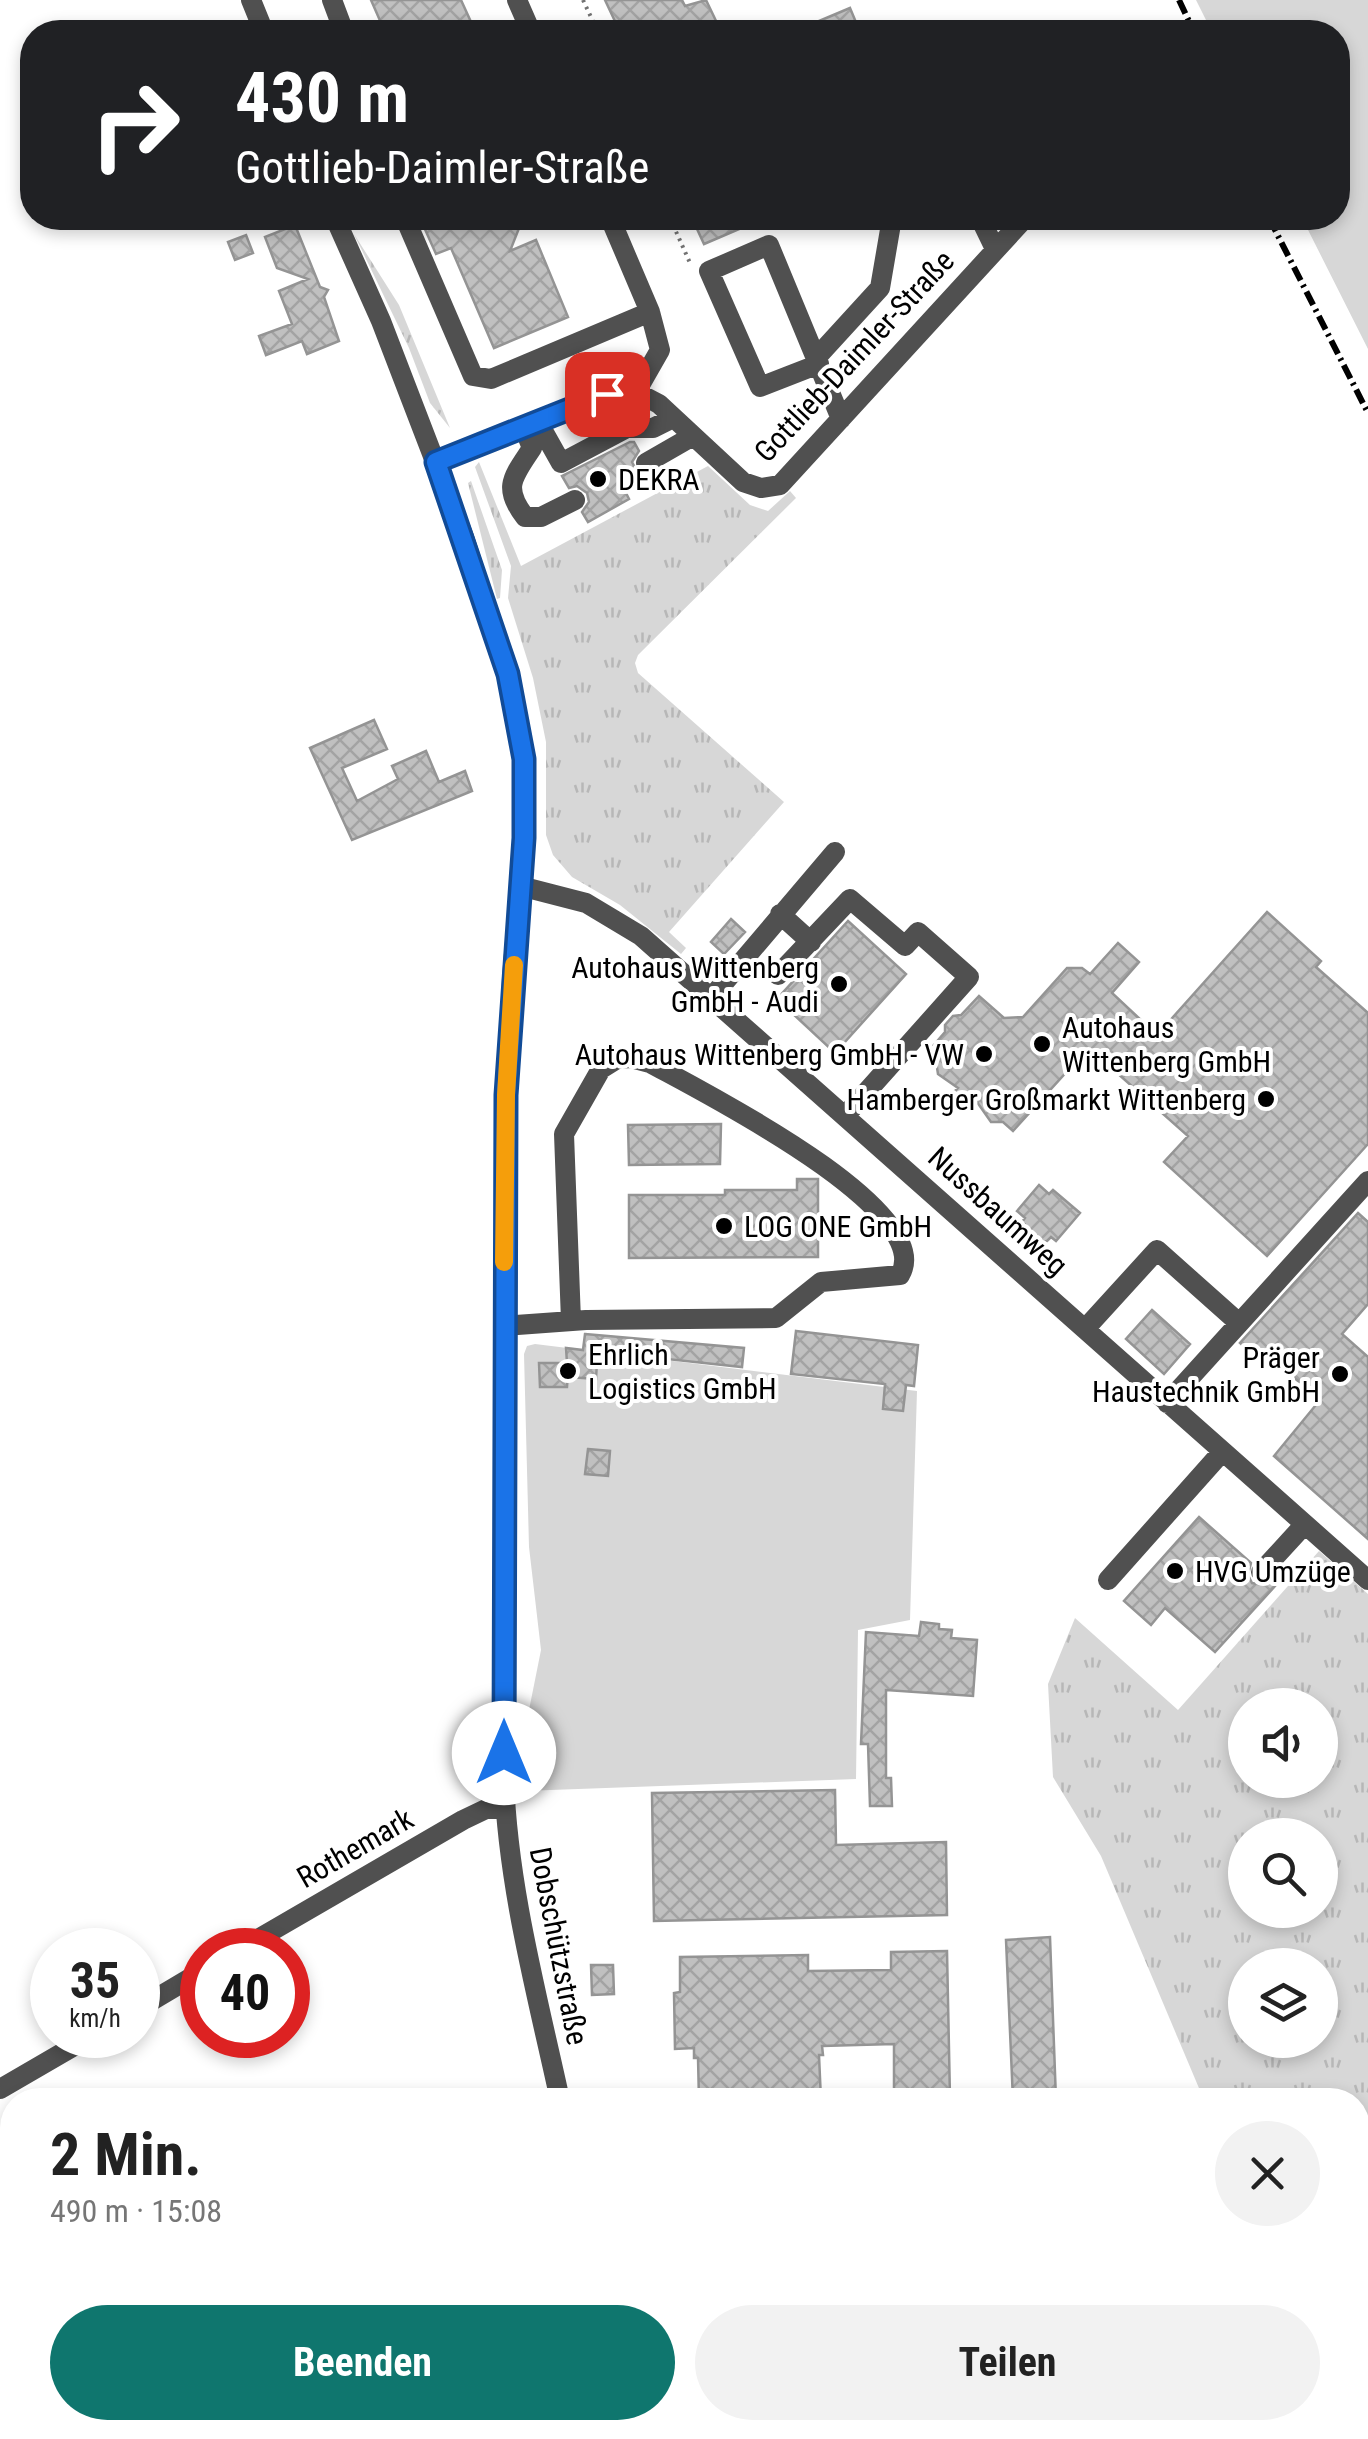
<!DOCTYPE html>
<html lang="de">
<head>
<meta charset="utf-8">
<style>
  :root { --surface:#fff; --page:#f2f2f2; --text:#222; --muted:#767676; --accent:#0f766e }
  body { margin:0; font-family:"Roboto Condensed",sans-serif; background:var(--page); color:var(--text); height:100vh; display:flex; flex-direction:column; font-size:38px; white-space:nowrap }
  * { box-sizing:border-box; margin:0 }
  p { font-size:32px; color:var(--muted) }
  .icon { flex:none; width:55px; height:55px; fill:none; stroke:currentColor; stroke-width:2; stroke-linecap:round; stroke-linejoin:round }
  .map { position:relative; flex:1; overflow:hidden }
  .side { position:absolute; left:0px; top:2088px; width:1370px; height:352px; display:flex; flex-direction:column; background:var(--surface); border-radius:40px 40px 0 0; box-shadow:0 5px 15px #0003 }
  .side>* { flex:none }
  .banner { position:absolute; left:20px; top:20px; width:1330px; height:210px; border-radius:40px; box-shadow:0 5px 15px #0003; background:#202124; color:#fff; overflow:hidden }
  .tools { position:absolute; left:1228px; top:1688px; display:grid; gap:20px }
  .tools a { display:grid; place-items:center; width:110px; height:110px; border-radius:50%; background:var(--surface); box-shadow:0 5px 15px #0003; font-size:50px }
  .speed { position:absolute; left:30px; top:1928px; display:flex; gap:20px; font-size:50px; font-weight:700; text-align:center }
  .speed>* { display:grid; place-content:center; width:130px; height:130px; border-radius:50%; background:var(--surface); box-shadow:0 5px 15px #0003; line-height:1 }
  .speed small { font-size:25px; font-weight:400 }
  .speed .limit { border:15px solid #d22; background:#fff; color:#111 }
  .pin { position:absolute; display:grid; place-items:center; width:85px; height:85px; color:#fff; margin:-42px; border-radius:20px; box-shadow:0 5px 15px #0006 }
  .me { position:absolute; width:110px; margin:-55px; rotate:0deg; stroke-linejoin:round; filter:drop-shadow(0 0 8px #0008) }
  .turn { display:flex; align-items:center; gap:35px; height:210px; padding:0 50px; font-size:45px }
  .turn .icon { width:130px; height:130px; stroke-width:2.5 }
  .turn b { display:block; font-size:70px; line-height:85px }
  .round { display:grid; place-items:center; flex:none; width:105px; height:105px; border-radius:52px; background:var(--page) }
  .overview { display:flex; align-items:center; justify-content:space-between; height:170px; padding:0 50px }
  h1 { font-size:60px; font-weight:700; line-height:75px }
  .button { display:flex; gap:20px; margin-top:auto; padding:20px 50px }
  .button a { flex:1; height:115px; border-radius:60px; background:var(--accent); color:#fff; font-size:40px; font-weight:700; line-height:115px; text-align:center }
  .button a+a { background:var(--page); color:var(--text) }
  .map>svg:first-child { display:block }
  .grass { fill:url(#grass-tufts); fill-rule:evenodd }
  .garden { fill:#d7d7d7 }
  .building { fill:url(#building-cross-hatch); stroke:#949494; stroke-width:2.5 }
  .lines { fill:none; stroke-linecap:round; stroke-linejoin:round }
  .path { stroke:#727272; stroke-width:4; stroke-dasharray:2.5 5; stroke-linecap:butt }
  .minor { stroke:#505050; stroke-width:20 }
  .rail { stroke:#000; stroke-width:6; stroke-dasharray:15 5 2.5 5; stroke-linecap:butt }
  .route-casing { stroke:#114b97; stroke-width:25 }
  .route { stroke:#1a73e8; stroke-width:18 }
  .slow { stroke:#f59e0b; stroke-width:18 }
  .poi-dot { fill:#000; stroke:#fff; stroke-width:4 }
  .labels { text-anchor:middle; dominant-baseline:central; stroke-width:8; stroke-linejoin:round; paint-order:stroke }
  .street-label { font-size:30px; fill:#000; stroke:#fff }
  .poi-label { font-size:30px; fill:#000; stroke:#fff; text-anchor:start }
</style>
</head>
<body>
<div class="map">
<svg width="1368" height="2439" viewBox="0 0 1368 2439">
  <defs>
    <pattern id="grass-tufts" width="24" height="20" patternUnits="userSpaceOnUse" patternTransform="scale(2.5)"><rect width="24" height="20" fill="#d7d7d7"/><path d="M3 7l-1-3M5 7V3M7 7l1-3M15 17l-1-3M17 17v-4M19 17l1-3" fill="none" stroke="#b7b7b7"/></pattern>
    <pattern id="building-cross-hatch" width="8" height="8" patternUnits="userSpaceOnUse" patternTransform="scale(2.5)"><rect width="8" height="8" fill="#c0c0c0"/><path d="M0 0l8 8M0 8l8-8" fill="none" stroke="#a3a3a3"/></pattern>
  </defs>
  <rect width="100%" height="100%" fill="#fff"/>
  <path class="grass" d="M354,234L399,305L450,428L430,403L409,348Z
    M479,462L521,566L708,466L750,505L768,511L790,491L796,498L638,655L635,663L638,673L784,802L669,932L686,948L681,954L620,905L572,877L553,855L546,835V742L533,678L508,598L511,566L475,467Z
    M471,481L502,570L500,598L497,599L468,483Z
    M1319,1551L1368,1594V2439H1254V2428H1358V2100H1204L1101,1856L1053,1777L1048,1684L1075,1618L1178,1710ZM1245,1705H1320V1780H1245ZM1245,1835H1320V1910H1245ZM1245,1965H1320V2040H1245Z"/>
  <path class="garden" d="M1196,0H1368V349L1302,218H1338V32H1212Z
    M535,1344L917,1391L910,1620L858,1630L856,1779L523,1791L526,1725L541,1650L529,1547L524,1354L527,1346Z"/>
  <path class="building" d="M371,0H461L471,22L465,25L469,32H385Z
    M605,0H682L685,6L706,0L717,23L691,32H651L647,22L620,32Z
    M850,8L860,32H793Z
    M420,218H523L510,251L536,240L568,317L494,348L451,248L436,254Z
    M692,218H765L704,244Z
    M295,225L320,287L328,290L324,297L339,341L307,354L302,341L266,355L259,336L292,324L279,291L308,279L277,268L265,237Z
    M246,235L253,253L235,260L228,242Z
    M630,442H634L639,451L632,462L639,475L622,485L629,499L588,522L582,512L589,502L587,493L577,486L569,488L562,476Z
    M374,720L387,749L342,768L357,801L398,779L392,766L426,751L439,782L465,771L472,791L352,840L310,748Z
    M1267,912L1321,961L1316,967L1368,1013V1144L1267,1256L1164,1162L1188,1136L1107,1064L1099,1071L1081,1056L1013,1131L1003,1122H991L977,1102L969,1111L951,1095L958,1088L938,1074L936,1061L927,1053L945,1032V1025L953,1016L961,1015L979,996L1004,1018L1023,1017L1067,968H1082L1090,974L1118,943L1139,962L1112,993L1157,1035Z
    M731,919L745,932L724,954L711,942Z
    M848,921L906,974L835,1053L777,999Z
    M721,1124L720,1164L629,1165L628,1125Z
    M797,1179H818V1257L629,1258V1195H725V1190H797Z
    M1039,1185L1049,1194L1053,1190L1080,1213L1056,1241L1051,1237L1047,1241L1035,1242V1234L1022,1222L1025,1218L1017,1211Z
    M1358,1213L1368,1222V1304L1342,1334L1368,1357V1539L1274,1456L1320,1400L1268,1355L1261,1362L1240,1343Z
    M1152,1310L1190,1344L1164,1374L1126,1339Z
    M796,1331L918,1345L914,1386L906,1385L903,1411L883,1409L885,1384L791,1374Z
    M585,1334L744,1348L742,1367L649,1357L648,1365L597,1362L596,1379L568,1377V1373L567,1387H540L539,1363H567L566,1348L583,1350Z
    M588,1449L610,1451L608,1476L585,1474Z
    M1199,1517L1251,1563L1248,1575L1252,1583L1264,1585L1271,1581L1276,1585L1215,1652L1165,1608L1151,1625L1124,1601Z
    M921,1622L939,1624V1629L952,1630L951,1638L977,1640L973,1696L886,1690V1778H891L892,1806H870L868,1744H861L866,1632L919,1636Z
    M835,1790L836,1845L946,1842L947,1915L654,1921L652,1793Z
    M1050,1937L1056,2100H1013L1006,1940Z
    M947,1951L950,2098L894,2099V2044L822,2046L823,2055H819L821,2100H699L698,2058H694V2048L675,2049L674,1993L680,1992V1957L808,1955V1971L891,1970V1952Z
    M591,1965H613L614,1994L592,1995Z"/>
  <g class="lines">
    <path class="path" d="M583,0L598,32
      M670,218L690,263"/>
    <path class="minor" d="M251,0L264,32
      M332,0L344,32
      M517,0L531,32
      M335,218L381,321L464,537L508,674L521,733L525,824L512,977L504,1201V1779C508,1888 537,1994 560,2100
      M405,218L473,376L491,379L650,312
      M610,218L650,312L660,350L636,392
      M980,218L995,249
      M816,358L880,288L892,218
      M819,364L760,387L709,271L769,245L841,419
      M538,422L561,463L627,428H653L673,418
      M524,428L532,448C513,477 502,487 525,517H541L575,500
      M435,462L607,394L636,392L659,404L743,482L761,488L780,485L1025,218
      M646,463L693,436
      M520,886L586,903L641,936L1368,1580
      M780,914L811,942
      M778,975L850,899L905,946L918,932L969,977L845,1116
      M711,998L835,852
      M503,1326L586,1320L776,1318L821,1282L900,1275C939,1210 695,1088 650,1063L631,1058L617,1059L601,1069L564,1134L571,1321
      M1085,1329L1157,1250L1239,1323
      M1167,1403L1368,1181
      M1261,1572L1305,1524
      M1108,1580L1222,1452
      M239,1950L463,1820L486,1809L505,1807
      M138,2009L202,1971
      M0,2089L93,2035
      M637,2428L640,2439"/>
    <path class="rail" d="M1179,0L1194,32
      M1269,218L1368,413"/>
  </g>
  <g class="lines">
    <g class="route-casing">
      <path id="route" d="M504,1753L506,1095L524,838V759L508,674L436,462L607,394"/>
    </g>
    <use href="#route" class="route"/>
    <path class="slow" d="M504,1262L506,1095L514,965"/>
  </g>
  <g class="poi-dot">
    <circle cx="598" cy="479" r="10"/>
    <circle cx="839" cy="984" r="10"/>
    <circle cx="1042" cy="1044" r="10"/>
    <circle cx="984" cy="1054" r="10"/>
    <circle cx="1266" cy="1099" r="10"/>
    <circle cx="724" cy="1226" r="10"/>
    <circle cx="568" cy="1371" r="10"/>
    <circle cx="1340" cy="1374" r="10"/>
    <circle cx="1175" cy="1571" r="10"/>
  </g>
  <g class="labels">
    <g class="street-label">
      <text transform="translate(854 356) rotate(-47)">Gottlieb-Daimler-Straße</text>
      <text transform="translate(998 1211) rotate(42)">Nussbaumweg</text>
      <text transform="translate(355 1848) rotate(-30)">Rothemark</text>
      <text transform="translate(559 1946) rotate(79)">Dobschützstraße</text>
    </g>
    <g class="poi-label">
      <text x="618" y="479">DEKRA</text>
      <text x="819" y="967" text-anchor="end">Autohaus Wittenberg<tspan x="819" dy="34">GmbH - Audi</tspan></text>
      <text x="1062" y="1027">Autohaus<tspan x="1062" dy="34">Wittenberg GmbH</tspan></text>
      <text x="964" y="1054" text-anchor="end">Autohaus Wittenberg GmbH - VW</text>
      <text x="1246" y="1099" text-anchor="end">Hamberger Großmarkt Wittenberg</text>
      <text x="744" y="1226">LOG ONE GmbH</text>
      <text x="588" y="1354">Ehrlich<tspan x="588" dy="34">Logistics GmbH</tspan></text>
      <text x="1320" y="1357" text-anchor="end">Präger<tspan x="1320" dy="34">Haustechnik GmbH</tspan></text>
      <text x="1195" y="1571">HVG Umzüge</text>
    </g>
  </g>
</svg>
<div class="tools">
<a><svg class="icon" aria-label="sound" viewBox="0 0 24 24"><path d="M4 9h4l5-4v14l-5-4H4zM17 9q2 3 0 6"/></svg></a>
<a><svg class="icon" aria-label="search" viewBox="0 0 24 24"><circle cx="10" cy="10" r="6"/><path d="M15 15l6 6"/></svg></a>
<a><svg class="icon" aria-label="layers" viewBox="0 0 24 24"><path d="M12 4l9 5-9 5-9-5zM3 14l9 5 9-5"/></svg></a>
</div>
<div class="speed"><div>35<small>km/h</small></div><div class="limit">40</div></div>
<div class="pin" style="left:607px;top:394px;background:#d93025"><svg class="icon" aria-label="arrive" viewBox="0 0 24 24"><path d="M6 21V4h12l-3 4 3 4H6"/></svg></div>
<svg class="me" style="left:504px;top:1753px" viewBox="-20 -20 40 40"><circle r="19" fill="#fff"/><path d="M0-13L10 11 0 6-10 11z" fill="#1a73e8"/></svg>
<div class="banner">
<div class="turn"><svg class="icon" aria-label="right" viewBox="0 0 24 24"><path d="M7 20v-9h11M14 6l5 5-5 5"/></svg><div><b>430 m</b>Gottlieb-Daimler-Straße</div></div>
</div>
<section class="side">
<div class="overview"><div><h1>2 Min.</h1><p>490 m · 15:08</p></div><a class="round"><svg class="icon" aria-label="close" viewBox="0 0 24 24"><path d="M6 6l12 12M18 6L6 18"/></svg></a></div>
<div class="button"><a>Beenden</a><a>Teilen</a></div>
</section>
</div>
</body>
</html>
